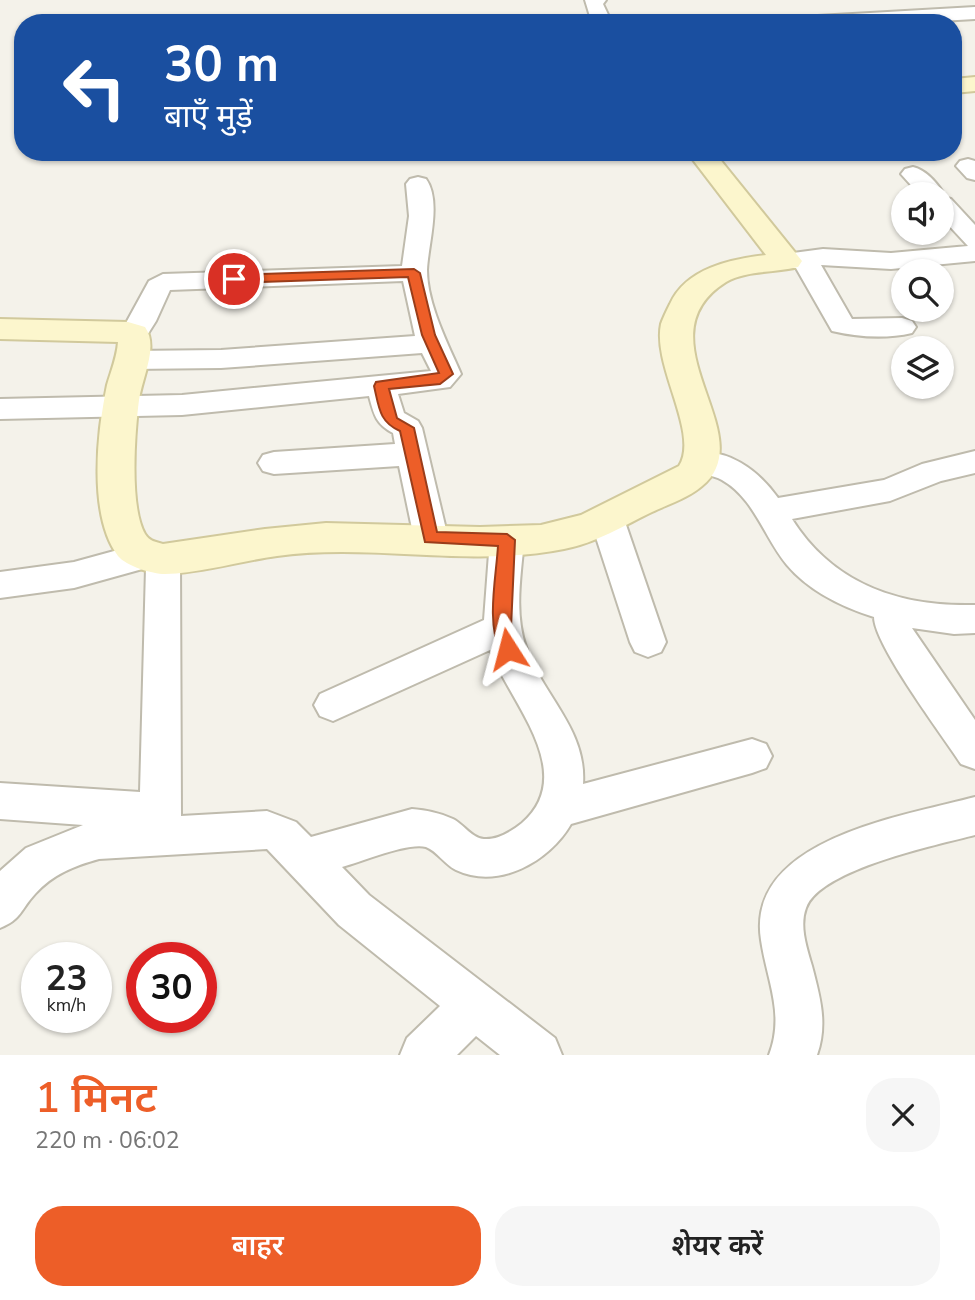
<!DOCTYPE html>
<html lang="hi">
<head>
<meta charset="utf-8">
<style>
  :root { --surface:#fff; --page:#f6f6f6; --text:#222; --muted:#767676; --accent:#ed5e28 }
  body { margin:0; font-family:"Nunito Sans","Noto Sans Devanagari",sans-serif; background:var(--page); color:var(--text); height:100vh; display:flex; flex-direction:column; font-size:26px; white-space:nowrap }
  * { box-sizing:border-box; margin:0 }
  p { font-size:23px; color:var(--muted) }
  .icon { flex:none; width:38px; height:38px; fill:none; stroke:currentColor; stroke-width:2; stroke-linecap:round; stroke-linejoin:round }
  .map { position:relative; height:1055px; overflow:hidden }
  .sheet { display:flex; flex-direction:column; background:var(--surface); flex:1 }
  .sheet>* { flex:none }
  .guide { position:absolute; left:14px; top:14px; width:948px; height:147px; border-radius:28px; box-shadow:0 2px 5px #0004; background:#1a4fa0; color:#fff; overflow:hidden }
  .fabs { position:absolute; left:891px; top:182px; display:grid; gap:14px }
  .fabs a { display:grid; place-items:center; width:63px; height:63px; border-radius:50%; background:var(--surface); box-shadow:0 2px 5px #0004; font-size:35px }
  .speed { position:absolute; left:21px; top:942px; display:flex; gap:14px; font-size:35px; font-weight:700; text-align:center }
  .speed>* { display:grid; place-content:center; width:91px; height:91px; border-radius:50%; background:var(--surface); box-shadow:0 2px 5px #0004; line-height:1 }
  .speed small { font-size:18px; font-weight:400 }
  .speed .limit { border:10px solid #d22; background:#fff; color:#111 }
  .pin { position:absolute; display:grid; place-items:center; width:60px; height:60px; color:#fff; margin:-30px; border:4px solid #fff; border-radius:50%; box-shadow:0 2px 7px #0007 }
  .me { position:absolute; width:77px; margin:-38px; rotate:351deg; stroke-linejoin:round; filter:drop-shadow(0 0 5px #0008) }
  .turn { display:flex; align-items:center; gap:24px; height:147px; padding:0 35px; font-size:32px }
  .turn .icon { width:91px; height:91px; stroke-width:2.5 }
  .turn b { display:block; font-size:49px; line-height:60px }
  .round { display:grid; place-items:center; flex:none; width:74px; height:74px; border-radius:28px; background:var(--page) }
  .overview { display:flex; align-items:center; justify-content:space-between; height:119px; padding:0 35px }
  h1 { font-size:42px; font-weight:600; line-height:52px; color:var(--accent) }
  .action { display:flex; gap:14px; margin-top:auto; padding:14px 35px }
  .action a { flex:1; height:80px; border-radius:28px; background:var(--accent); color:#fff; font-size:28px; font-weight:600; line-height:80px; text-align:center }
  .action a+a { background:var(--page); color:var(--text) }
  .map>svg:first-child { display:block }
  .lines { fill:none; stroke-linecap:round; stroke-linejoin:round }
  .street-casing { stroke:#bfbbad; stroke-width:4 }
  .secondary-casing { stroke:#d1c99c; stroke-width:4 }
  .street { fill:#fff; fill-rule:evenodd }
  .secondary { fill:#fcf6cd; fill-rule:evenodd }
  .route { fill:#ed5e28; stroke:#9a3d1a; stroke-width:2 }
</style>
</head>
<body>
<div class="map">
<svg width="975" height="1055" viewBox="0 0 975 1055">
  <rect width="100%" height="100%" fill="#f4f2ea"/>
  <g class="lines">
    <g class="street-casing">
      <path id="street" d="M585,0H606L603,4L612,23H592Z
        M975,7V19L906,23H790L800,17Z
        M968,159L975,161V180L967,178L956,166L960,161Z
        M913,167C926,170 937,183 944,194L942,197L951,199L975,225V261L891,269L821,265L852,319L902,318L912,321L916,327L912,333C886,339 857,337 832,331L796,268L778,267L774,261L778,255L823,249L891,253L968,246L942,218V194H919L901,174L905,169Z
        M418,177L426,179C442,201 428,245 427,270C427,304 448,344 461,374L450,387L398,394L404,413L418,421L422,428L448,538L443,547L431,550L419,547L414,538L399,466L274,474L263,471L258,463L263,455L274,452L395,444L393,433C376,424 374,415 369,396L182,415L0,419V399L182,395L431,371L422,353L221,368L131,369L121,366L117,360L121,354L131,351L221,350L415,336L403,281L170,290L156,321L144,340L134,343L124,340L120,334L149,281L163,274L402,266L409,216L406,184L410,179Z
        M975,451V473L941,481L890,501L792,519C833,584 900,607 975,605V633L954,634L912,628L975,720V769L961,764C943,736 874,645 874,617C842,607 809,591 787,565C764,537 754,498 722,480C713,475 701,474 691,471L686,463L691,455C726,445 759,471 778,498L884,480L922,464Z
        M607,507L619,511L624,519L666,642L661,652L648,657L635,652L630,642L590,519L595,511Z
        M507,528L519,531L524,540C521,575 514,613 526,647C542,695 587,729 583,784L752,739L766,744L772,756L766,768L752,773L571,824C549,862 498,890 456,870C445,865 437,851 426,847C408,842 361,862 342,867L369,895L555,1038L562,1055H500L476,1036L457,1055H400L407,1038L440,1006L339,925L267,849L99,859C74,866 53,874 35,894C20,910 22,919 0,928V871L26,848L83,825L0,819V783L140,792L146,568L74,588L0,598V572L74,562L147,542L175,550L180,559L181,816L267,811L296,822L311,837L412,809C426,810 440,813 453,819C463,824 473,839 484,839C498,840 512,831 522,823C580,773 508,700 490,650L333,721L320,716L314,705L320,694L484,620L490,540L495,531Z
        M975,797V835C937,845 820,869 806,908C799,926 807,949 812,966C820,997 828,1024 817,1055H769C785,1014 767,981 761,940C745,839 904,816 975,797Z"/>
    </g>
    <g class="secondary-casing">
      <path id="secondary" d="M975,77V91L954,93V79Z
        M687,152H714L802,261L798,267C775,273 746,270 726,282C637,338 764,436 702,486C688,498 669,504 652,512C623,526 596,543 564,549C469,568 372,543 277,556C240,561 202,573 165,574C152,574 126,566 118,556C88,516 97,432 107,385C111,371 117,357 118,342L0,339V319L128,322L145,327C159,347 142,377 139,400C135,431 129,506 145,534C149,541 156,542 163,544L265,529L326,523L480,527L541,525L581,515L679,466C700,434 652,366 661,324C663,318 667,310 670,304C686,268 731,259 766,255Z"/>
    </g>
    <use href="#street" class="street"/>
    <use href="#secondary" class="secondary"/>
  </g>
  <path class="route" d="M414,269L420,273L435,335L453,374L440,384L389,389L397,418L414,428L437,532L507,534L515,540L511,628L516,649L514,654H501C486,623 496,579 498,546L425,542L400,431C379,422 379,407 374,386L376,382L439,373L422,335L408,277L234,283L227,279L234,275Z"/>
</svg>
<div class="fabs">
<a><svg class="icon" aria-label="sound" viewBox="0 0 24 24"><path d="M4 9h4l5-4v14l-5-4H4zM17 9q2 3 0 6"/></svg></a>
<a><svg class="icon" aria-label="search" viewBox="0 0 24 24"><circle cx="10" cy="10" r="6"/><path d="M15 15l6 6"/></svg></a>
<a><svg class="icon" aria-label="layers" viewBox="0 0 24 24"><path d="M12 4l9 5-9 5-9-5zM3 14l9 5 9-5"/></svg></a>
</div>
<div class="speed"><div>23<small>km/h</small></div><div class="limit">30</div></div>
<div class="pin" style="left:234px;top:279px;background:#d93025"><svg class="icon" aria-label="arrive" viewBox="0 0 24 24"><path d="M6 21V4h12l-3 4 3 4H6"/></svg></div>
<svg class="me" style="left:508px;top:649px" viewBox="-20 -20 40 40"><path d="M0-17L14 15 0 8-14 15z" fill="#ed5e28" stroke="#fff" stroke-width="4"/></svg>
<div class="guide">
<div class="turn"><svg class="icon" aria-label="left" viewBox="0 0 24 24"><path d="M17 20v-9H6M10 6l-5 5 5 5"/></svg><div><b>30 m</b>बाएँ मुड़ें</div></div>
</div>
</div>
<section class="sheet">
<div class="overview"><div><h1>1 मिनट</h1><p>220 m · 06:02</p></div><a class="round"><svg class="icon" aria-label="close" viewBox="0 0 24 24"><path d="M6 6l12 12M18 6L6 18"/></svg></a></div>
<div class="action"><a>बाहर</a><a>शेयर करें</a></div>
</section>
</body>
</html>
